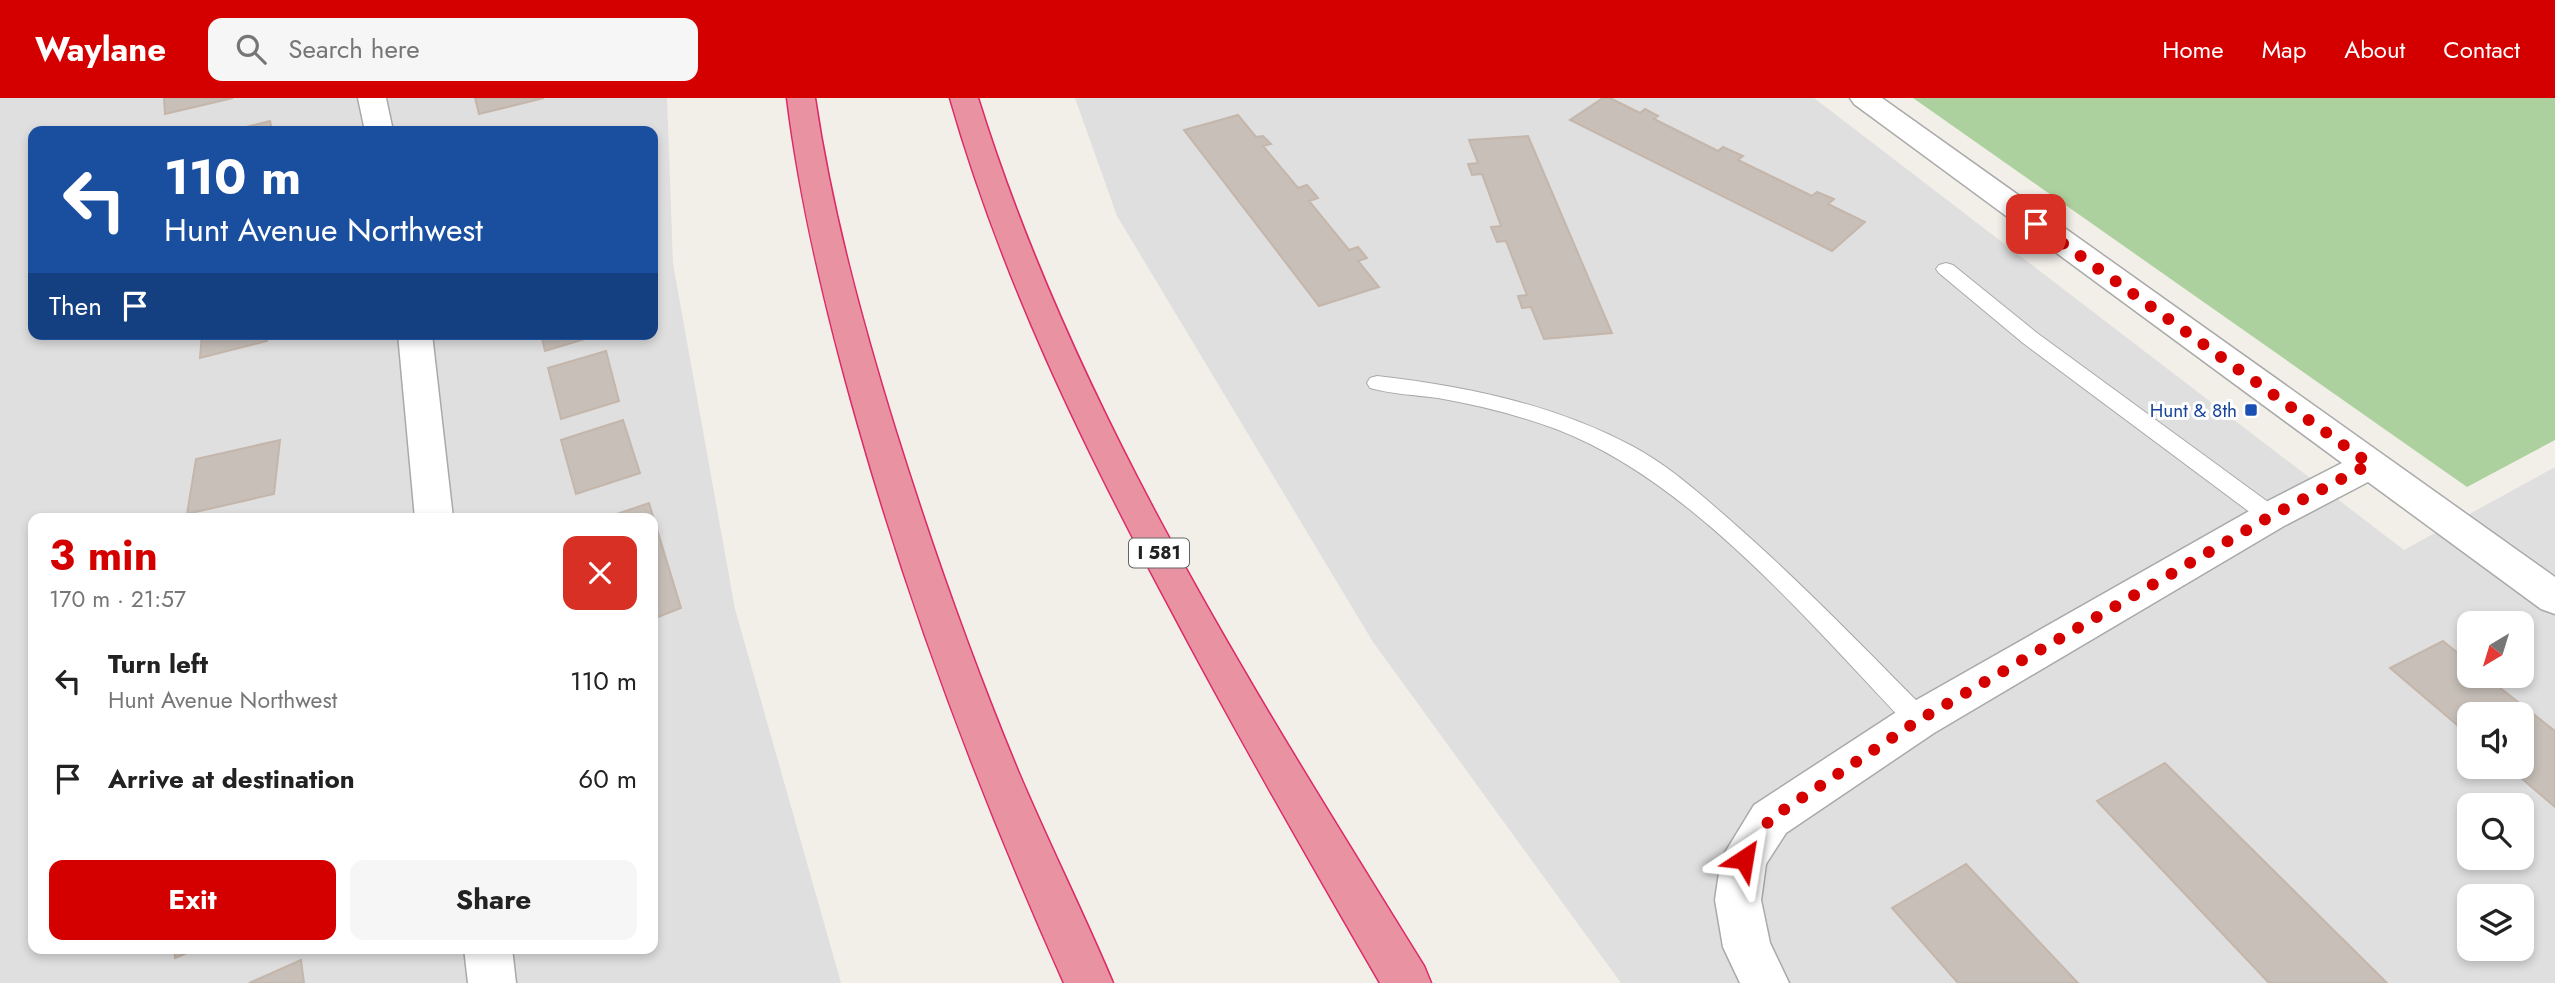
<!DOCTYPE html>
<html lang="en">
<head>
<meta charset="utf-8">
<style>
  :root { --surface:#fff; --page:#f6f6f6; --text:#222; --muted:#767676; --accent:#d40000 }
  body { margin:0; font-family:Jost,sans-serif; background:var(--page); color:var(--text); height:100vh; display:flex; flex-direction:column; font-size:26px; white-space:nowrap }
  * { box-sizing:border-box; margin:0 }
  p { font-size:23px; color:var(--muted) }
  .icon { flex:none; width:38px; height:38px; fill:none; stroke:currentColor; stroke-width:2; stroke-linecap:round; stroke-linejoin:round }
  .map { position:relative; flex:1; overflow:hidden }
  .details { position:absolute; left:28px; top:415px; width:630px; height:441px; display:flex; flex-direction:column; background:var(--surface); border-radius:14px; box-shadow:0 4px 10px #0003 }
  .details>* { flex:none }
  .top-card { position:absolute; left:28px; top:28px; width:630px; height:214px; border-radius:14px; box-shadow:0 4px 10px #0003; background:#1a4fa0; color:#fff; overflow:hidden }
  .needle { width:46px; rotate:218deg }
  .tools { position:absolute; left:2457px; top:513px; display:grid; gap:14px }
  .tools a { display:grid; place-items:center; width:77px; height:77px; border-radius:14px; background:var(--surface); box-shadow:0 4px 10px #0003; font-size:35px }
  .pin { position:absolute; display:grid; place-items:center; width:60px; height:60px; color:#fff; margin:-30px; border-radius:14px; box-shadow:0 4px 10px #0006 }
  .me { position:absolute; width:77px; margin:-38px; rotate:33deg; stroke-linejoin:round; filter:drop-shadow(0 0 5px #0008) }
  .turn { display:flex; align-items:center; gap:24px; height:147px; padding:0 21px; font-size:32px }
  .turn .icon { width:91px; height:91px; stroke-width:2.5 }
  .turn b { display:block; font-size:49px; line-height:60px }
  .then { display:flex; align-items:center; height:66px; padding:0 21px; background:#0003; gap:14px; font-size:26px }
  .round { display:grid; place-items:center; flex:none; width:74px; height:74px; border-radius:14px; background:var(--page) }
  .head { display:flex; align-items:center; justify-content:space-between; height:119px; padding:0 21px }
  h1 { font-size:42px; font-weight:700; line-height:52px; color:var(--accent) }
  .action { display:flex; gap:14px; margin-top:auto; padding:14px 21px }
  .action a { flex:1; height:80px; border-radius:14px; background:var(--accent); color:#fff; font-size:28px; font-weight:700; line-height:80px; text-align:center }
  .action a+a { background:var(--page); color:var(--text) }
  ul { padding:0; list-style:none }
  li { display:flex; align-items:center; gap:21px; height:98px; padding:0 21px }
  li div { flex:1 }
  li b { display:block; font-size:26px }
  li em { font-style:normal }
  header { display:flex; align-items:center; gap:42px; box-sizing:border-box; height:98px; padding:0 35px; background:var(--accent); color:#fff }
  header strong { font-size:33px }
  nav { display:flex; gap:38px; margin-inline-start:auto; font-size:24px }
  .search { width:490px; height:63px; background:var(--page); display:flex; align-items:center; gap:18px; box-sizing:border-box; padding:0 24px; border-radius:14px; color:var(--muted); font-size:26px }
  .map>svg:first-child { display:block }
  .residential { fill:#e0dfdf; fill-rule:evenodd }
  .forest { fill:#add19e }
  .building { fill:#c7bfb8; stroke:#c4b6ab; stroke-width:2 }
  .lines { fill:none; stroke-linecap:round; stroke-linejoin:round }
  .service-casing { stroke:#a9a9a9; stroke-width:2 }
  .minor-casing { stroke:#a9a9a9; stroke-width:3 }
  .motorway-casing { stroke:#dc2a67; stroke-width:3 }
  .service { fill:#fff; fill-rule:evenodd }
  .minor { fill:#fff; fill-rule:evenodd }
  .motorway { fill:#e892a2; fill-rule:evenodd }
  .route { stroke:#d40000; stroke-width:12; stroke-dasharray:0 21.6 }
  .transit-dot { fill:#1a4fb4; stroke:#fff; stroke-width:2.5 }
  .labels { text-anchor:middle; dominant-baseline:central; stroke-width:6; stroke-linejoin:round; paint-order:stroke }
  .shield { fill:#fff; stroke:#646464; stroke-width:2 }
  .shield-label { font-size:18px; font-weight:bold; fill:#222 }
  .transit-label { font-size:19px; fill:#164399; stroke:#fff; text-anchor:end }
</style>
</head>
<body>
<header>
<strong>Waylane</strong>
<div class="search"><svg class="icon" aria-label="search" viewBox="0 0 24 24"><circle cx="10" cy="10" r="6"/><path d="M15 15l6 6"/></svg>Search here</div>
<nav><a>Home</a><a>Map</a><a>About</a><a>Contact</a></nav>
</header>
<div class="map">
<svg width="2555" height="885" viewBox="0 0 2555 885">
  <rect width="100%" height="100%" fill="#f2efe9"/>
  <path class="residential" d="M0,0H667L673,166L735,511L841,885H0ZM33,33H653V236H33ZM33,420H653V850H33Z
    M1075,0H1814L2404,452L2555,369V885H1621L1373,544L1117,118ZM2469,525H2522V578H2469ZM2469,616H2522V668H2469ZM2469,707H2522V760H2469ZM2469,798H2522V850H2469Z"/>
  <path class="forest" d="M1913,0H2555V342L2467,389Z"/>
  <path class="building" d="M164,0H233L165,16Z
    M475,0H544L479,16Z
    M1603,0H1610L1640,15L1645,11L1658,18L1654,21L1718,53L1723,49L1743,58L1738,62L1812,98L1817,94L1834,101L1828,106L1865,124L1832,153L1570,22Z
    M1238,17L1256,39L1263,38L1271,46L1263,48L1298,90L1307,87L1318,100L1309,103L1349,152L1358,149L1367,160L1358,163L1379,189L1319,208L1184,32Z
    M270,23L272,33H231Z
    M1528,38L1612,235L1544,241L1531,209L1522,210L1518,198L1527,197L1506,143L1497,144L1491,129L1501,128L1482,76L1472,77L1468,66L1478,65L1469,42Z
    M202,236H267V243L200,260Z
    M541,236H601L545,253Z
    M606,253L619,303L561,321L548,270Z
    M623,322L640,375L576,396L561,342Z
    M280,342L274,396L187,416L196,361Z
    M649,405L681,510L653,521V420H605Z
    M2443,543L2469,564V578H2485L2555,633V709L2507,668H2522V616H2469V637L2390,570Z
    M2165,665L2387,885H2269L2097,703Z
    M1966,766L2078,885H1958L1892,810Z
    M174,850H199L175,860Z
    M301,862L304,885H249Z"/>
  <g class="lines">
    <g class="service-casing">
      <path id="service" d="M1946,165L1953,167L2037,235L2279,412L2282,418L2279,424L2271,426L2263,424L2023,245L1939,175L1936,171L1939,167Z
        M1377,278C1465,288 1553,306 1632,348C1668,367 1699,395 1730,422C1799,482 1863,549 1928,614L1932,622L1928,630L1919,633L1910,630C1811,527 1691,382 1556,331C1518,317 1478,307 1438,300C1416,297 1391,296 1370,290L1367,285L1370,280Z"/>
    </g>
    <g class="minor-casing">
      <path id="minor" d="M358,0H386L393,33H365Z
        M1850,0H1882L2555,479V516L2541,511L2368,384L2284,428L1934,635L1786,735L1766,766L1761,802L1770,845L1789,885H1740L1723,849L1715,802L1721,761L1754,707L1904,609L2258,408L2342,365L1854,6Z
        M398,236H432L453,420H415Z
        M464,850H512L516,885H468Z"/>
    </g>
    <g class="motorway-casing">
      <path id="motorway" d="M787,0H815C832,114 862,224 896,334C932,449 972,562 1018,673C1048,744 1083,814 1113,885H1064C983,704 913,520 859,330C828,222 801,112 787,0Z
        M950,0H978C1075,312 1253,592 1424,868L1431,885H1380C1308,761 1237,637 1170,510C1081,344 1002,181 950,0Z"/>
    </g>
    <use href="#service" class="service"/>
    <use href="#minor" class="minor"/>
    <use href="#motorway" class="motorway"/>
  </g>
  <g class="lines">
    <path class="route" d="M1744,761L1770,721L1919,622L2271,418L2370,366L2036,126"/>
  </g>
  <rect class="transit-dot" x="2244" y="305" width="14" height="14" rx="3.5"/>
  <g class="labels">
    <rect class="shield" x="1129" y="440.5" width="60" height="29" rx="5"/>
    <g class="shield-label">
      <text x="1159" y="455">I 581</text>
    </g>
    <g class="transit-label">
      <text x="2237" y="312">Hunt &amp; 8th</text>
    </g>
  </g>
</svg>
<div class="tools">
<a><svg class="needle" viewBox="-14 -14 28 28"><path d="M0-13l5 13h-10z" fill="#e53935"/><path d="M0 13l5-13h-10z" fill="#767676"/></svg></a>
<a><svg class="icon" aria-label="sound" viewBox="0 0 24 24"><path d="M4 9h4l5-4v14l-5-4H4zM17 9q2 3 0 6"/></svg></a>
<a><svg class="icon" aria-label="search" viewBox="0 0 24 24"><circle cx="10" cy="10" r="6"/><path d="M15 15l6 6"/></svg></a>
<a><svg class="icon" aria-label="layers" viewBox="0 0 24 24"><path d="M12 4l9 5-9 5-9-5zM3 14l9 5 9-5"/></svg></a>
</div>
<div class="pin" style="left:2036px;top:126px;background:#d93025"><svg class="icon" aria-label="arrive" viewBox="0 0 24 24"><path d="M6 21V4h12l-3 4 3 4H6"/></svg></div>
<svg class="me" style="left:1744px;top:761px" viewBox="-20 -20 40 40"><path d="M0-17L14 15 0 8-14 15z" fill="#d40000" stroke="#fff" stroke-width="4"/></svg>
<div class="top-card">
<div class="turn"><svg class="icon" aria-label="left" viewBox="0 0 24 24"><path d="M17 20v-9H6M10 6l-5 5 5 5"/></svg><div><b>110 m</b>Hunt Avenue Northwest</div></div>
<div class="then">Then<svg class="icon" aria-label="arrive" viewBox="0 0 24 24"><path d="M6 21V4h12l-3 4 3 4H6"/></svg></div>
</div>
<section class="details">
<div class="head"><div><h1>3 min</h1><p>170 m · 21:57</p></div><a class="round" style="background:#d93025;color:#fff"><svg class="icon" aria-label="close" viewBox="0 0 24 24"><path d="M6 6l12 12M18 6L6 18"/></svg></a></div>
<ul>
<li><svg class="icon" aria-label="left" viewBox="0 0 24 24"><path d="M17 20v-9H6M10 6l-5 5 5 5"/></svg><div><b>Turn left</b><p>Hunt Avenue Northwest</p></div><em>110 m</em></li>
<li><svg class="icon" aria-label="arrive" viewBox="0 0 24 24"><path d="M6 21V4h12l-3 4 3 4H6"/></svg><div><b>Arrive at destination</b></div><em>60 m</em></li>
</ul>
<div class="action"><a>Exit</a><a>Share</a></div>
</section>
</div>
</body>
</html>
